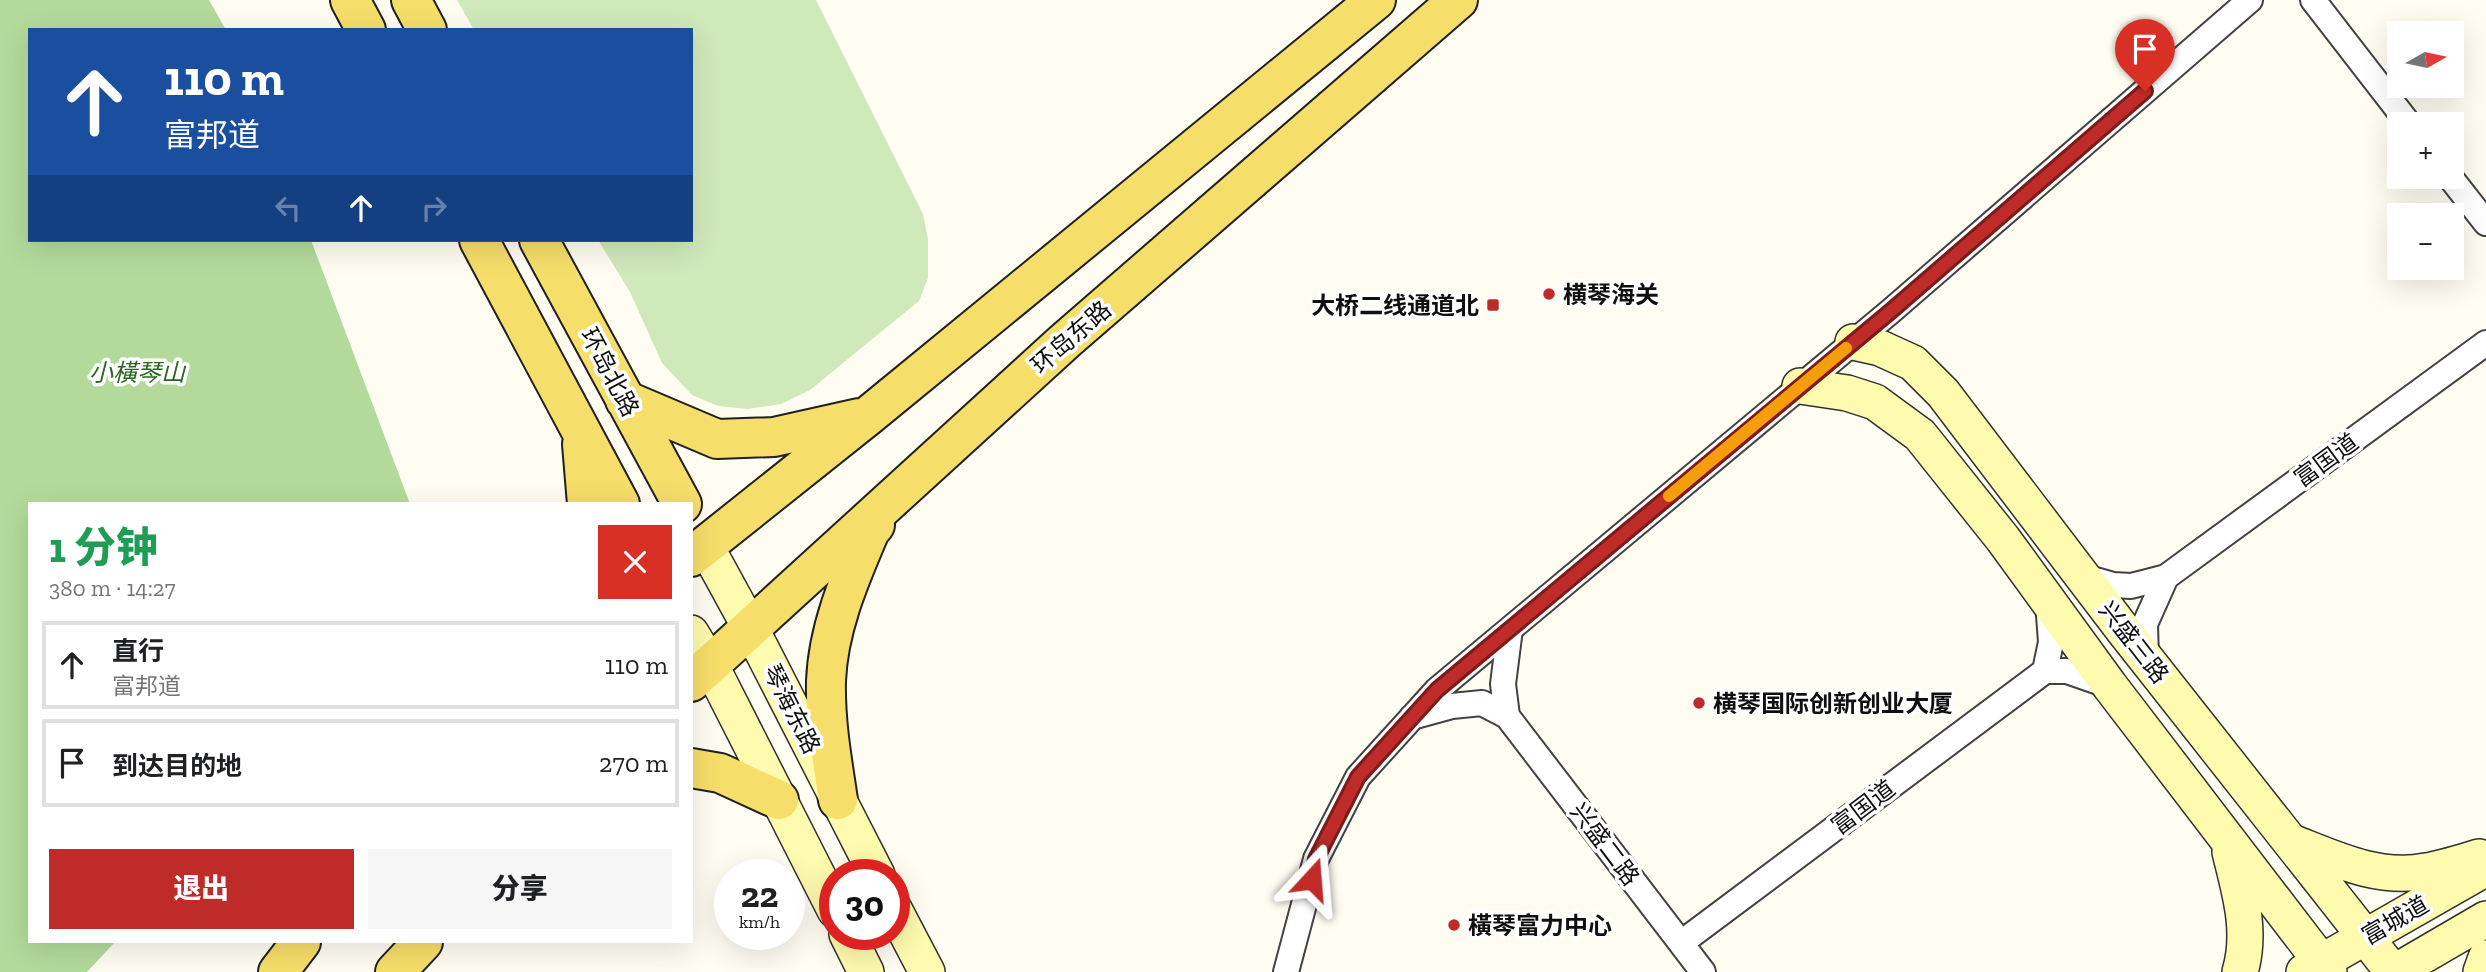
<!DOCTYPE html>
<html lang="zh">
<head>
<meta charset="utf-8">
<style>
  :root { --surface:#fff; --page:#f6f6f6; --text:#202124; --muted:#757577; --line:#e0e0e0; --accent:#be2b28 }
  body { margin:0; font-family:"Zilla Slab","Noto Sans SC",serif; background:var(--page); color:var(--text); height:100vh; display:flex; flex-direction:column; font-size:26px; white-space:nowrap }
  * { box-sizing:border-box; margin:0 }
  p { font-size:23px; color:var(--muted) }
  .icon { flex:none; width:38px; height:38px; fill:none; stroke:currentColor; stroke-width:2; stroke-linecap:round; stroke-linejoin:round }
  .map { position:relative; flex:1; overflow:hidden }
  .drawer { position:absolute; left:28px; top:502px; width:665px; height:441px; display:flex; flex-direction:column; background:var(--surface); border-radius:0px; box-shadow:0 7px 28px #0002 }
  .drawer>* { flex:none }
  .guide { position:absolute; left:28px; top:28px; width:665px; height:214px; border-radius:0px; box-shadow:0 7px 28px #0002; background:#1a4fa0; color:#fff; overflow:hidden }
  .needle { width:46px; rotate:81deg }
  .controls { position:absolute; left:2387px; top:21px; display:grid; gap:14px }
  .controls a { display:grid; place-items:center; width:77px; height:77px; border-radius:0px; background:var(--surface); box-shadow:0 7px 28px #0002; font-size:35px }
  .speed { position:absolute; left:714px; top:859px; display:flex; gap:14px; font-size:35px; font-weight:700; text-align:center }
  .speed>* { display:grid; place-content:center; width:91px; height:91px; border-radius:50%; background:var(--surface); box-shadow:0 7px 28px #0002; line-height:1 }
  .speed small { font-size:18px; font-weight:400 }
  .speed .limit { border:10px solid #d22; background:#fff; color:#111 }
  .pin { position:absolute; display:grid; place-items:center; width:60px; height:60px; color:#fff; margin:-72px -30px; border-radius:50% 50% 50% 0; rotate:-45deg; box-shadow:0 0 7px #0007 }
  .pin .icon { rotate:45deg }
  .me { position:absolute; width:77px; margin:-38px; rotate:19deg; stroke-linejoin:round; filter:drop-shadow(0 0 5px #0008) }
  .turn { display:flex; align-items:center; gap:24px; height:147px; padding:0 21px; font-size:32px }
  .turn .icon { width:91px; height:91px; stroke-width:2.5 }
  .turn b { display:block; font-size:49px; line-height:60px }
  .lanes { display:flex; align-items:center; height:66px; padding:0 21px; background:#0003; justify-content:center; gap:35px; direction:ltr }
  .lanes .off { opacity:.35 }
  .round { display:grid; place-items:center; flex:none; width:74px; height:74px; border-radius:0px; background:var(--page) }
  .head { display:flex; align-items:center; justify-content:space-between; height:119px; padding:0 21px }
  h1 { font-size:42px; font-weight:800; line-height:52px; color:#1e9e55 }
  .button { display:flex; gap:14px; margin-top:auto; padding:14px 21px }
  .button a { flex:1; height:80px; border-radius:0px; background:var(--accent); color:#fff; font-size:28px; font-weight:800; line-height:80px; text-align:center }
  .button a+a { background:var(--page); color:var(--text) }
  ul { padding:0; list-style:none }
  li { display:flex; align-items:center; gap:21px; height:88px; margin:0 14px 10px; padding:0 7px; border:4px solid var(--line); border-radius:0px }
  li div { flex:1 }
  li b { display:block; font-size:26px }
  li em { font-style:normal }
  .map>svg:first-child { display:block }
  .green { fill:#d0e9bb }
  .forest { fill:#b3da9b }
  .lines { fill:none; stroke-linecap:round; stroke-linejoin:round }
  .street-casing { stroke:#424242; stroke-width:28 }
  .secondary-casing { stroke:#313131; stroke-width:38 }
  .primary-casing { stroke:#202020; stroke-width:42 }
  .street { stroke:#fff; stroke-width:24 }
  .secondary { stroke:#fefaae; stroke-width:35 }
  .primary { stroke:#f6de6a; stroke-width:38 }
  .route-casing { stroke:#7c1c1a; stroke-width:18 }
  .route { stroke:#be2b28; stroke-width:12 }
  .slow { stroke:#f59e0b; stroke-width:12 }
  .poi-dot { fill:#be2b28; stroke:#fff; stroke-width:2.5 }
  .labels { text-anchor:middle; dominant-baseline:central; stroke-width:7; stroke-linejoin:round; paint-order:stroke }
  .poi-label { font-size:24px; font-weight:bold; fill:#0f0f0f; stroke:#fff; text-anchor:start }
  .street-label { font-size:24px; fill:#0f0f0f; stroke:#fff }
  .park-label { font-size:24px; font-style:italic; fill:#296720; stroke:#fff }
</style>
</head>
<body>
<div class="map">
<svg width="2486" height="972" viewBox="0 0 2486 972">
  <rect width="100%" height="100%" fill="#fffdf2"/>
  <path class="green" d="M457,0H816L923,214L928,239V278L919,301L810,390L781,404L748,409L718,406L692,395L662,363L630,292L598,240H691V30H474Z"/>
  <path class="forest" d="M0,0H209L226,30H30V240H311L410,504H30V942H115L87,972H0Z"/>
  <g class="lines">
    <g class="street-casing">
      <path id="street" d="M2313,0L2409,124
        M2450,177L2486,223
        M2085,577L2113,585L2131,586L2166,577L2145,624L2146,659
        M2166,577L2486,343
        M2048,602L2051,642L2045,671H2067L2110,686
        M1507,716L1503,684L1510,629
        M1412,717L1452,706L1482,703L1507,716L1703,972
        M1681,943L2045,671
        M1286,972L1316,859L1358,777L1437,690L1891,311L2250,0"/>
    </g>
    <g class="secondary-casing">
      <path id="secondary" d="M1853,342L1880,348L1913,363L1943,393L2124,631L2393,972
        M1800,386L1847,393L1875,402L1920,435L2003,539L2110,686L2329,972
        M705,545L751,629L877,875
        M691,633L711,666L835,910
        M2294,843C2337,860 2379,880 2426,871C2444,868 2462,862 2479,857
        M2230,852C2240,893 2252,931 2240,972
        M894,909L927,972
        M847,934L866,972
        M2304,972L2486,868
        M2395,972L2486,919
        M2481,972L2486,958"/>
    </g>
    <g class="primary-casing">
      <path id="primary" d="M350,0L366,30
        M411,0L427,30
        M479,240L620,504
        M539,240L682,504
        M625,400L717,439L774,437L859,418
        M582,444L587,504
        M691,557L868,416L1376,0
        M691,682L1065,341L1458,0
        M691,768L720,773L779,800
        M838,800C832,760 825,721 826,681C828,628 850,578 870,531L875,525
        M278,972L301,942
        M395,972L423,942"/>
    </g>
    <use href="#street" class="street"/>
    <use href="#secondary" class="secondary"/>
    <use href="#primary" class="primary"/>
  </g>
  <g class="lines">
    <g class="route-casing">
      <path id="route" d="M1312,879L1316,859L1358,777L1437,690L1891,311L2145,91"/>
    </g>
    <use href="#route" class="route"/>
    <path class="slow" d="M1669,496L1846,348"/>
  </g>
  <g class="poi-dot">
    <circle cx="1549" cy="294" r="7"/>
    <rect x="1486" y="298" width="14" height="14" rx="3.5"/>
    <circle cx="1699" cy="703" r="7"/>
    <circle cx="1454" cy="925" r="7"/>
  </g>
  <g class="labels">
    <g class="poi-label">
      <text x="1563" y="294">横琴海关</text>
      <text x="1479" y="305" text-anchor="end">大桥二线通道北</text>
      <text x="1713" y="703">横琴国际创新创业大厦</text>
      <text x="1468" y="925">橫琴富力中心</text>
    </g>
    <g class="street-label">
      <text transform="translate(1071 337) rotate(-41)">环岛东路</text>
      <text transform="translate(610 372) rotate(62)">环岛北路</text>
      <text transform="translate(2326 460) rotate(-36)">富国道</text>
      <text transform="translate(2134 642) rotate(52)">兴盛三路</text>
      <text transform="translate(792 709) rotate(63)">琴海东路</text>
      <text transform="translate(1863 807) rotate(-37)">富国道</text>
      <text transform="translate(1605 844) rotate(53)">兴盛二路</text>
      <text transform="translate(2395 920) rotate(-30)">富城道</text>
    </g>
    <g class="park-label">
      <text x="137" y="372">小橫琴山</text>
    </g>
  </g>
</svg>
<div class="controls">
<a><svg class="needle" viewBox="-14 -14 28 28"><path d="M0-13l5 13h-10z" fill="#e53935"/><path d="M0 13l5-13h-10z" fill="#757577"/></svg></a>
<a>+</a>
<a>−</a>
</div>
<div class="speed"><div>22<small>km/h</small></div><div class="limit">30</div></div>
<div class="pin" style="left:2145px;top:91px;background:#d93025"><svg class="icon" aria-label="arrive" viewBox="0 0 24 24"><path d="M6 21V4h12l-3 4 3 4H6"/></svg></div>
<svg class="me" style="left:1312px;top:879px" viewBox="-20 -20 40 40"><path d="M0-17L14 15 0 8-14 15z" fill="#be2b28" stroke="#fff" stroke-width="4"/></svg>
<div class="guide">
<div class="turn"><svg class="icon" aria-label="ahead" viewBox="0 0 24 24"><path d="M12 20V5M6 11l6-6 6 6"/></svg><div><b>110 m</b>富邦道</div></div>
<div class="lanes"><svg class="icon off" aria-label="left" viewBox="0 0 24 24"><path d="M17 20v-9H6M10 6l-5 5 5 5"/></svg><svg class="icon" aria-label="ahead" viewBox="0 0 24 24"><path d="M12 20V5M6 11l6-6 6 6"/></svg><svg class="icon off" aria-label="right" viewBox="0 0 24 24"><path d="M7 20v-9h11M14 6l5 5-5 5"/></svg></div>
</div>
<section class="drawer">
<div class="head"><div><h1>1 分钟</h1><p>380 m · 14:27</p></div><a class="round" style="background:#d93025;color:#fff"><svg class="icon" aria-label="close" viewBox="0 0 24 24"><path d="M6 6l12 12M18 6L6 18"/></svg></a></div>
<ul>
<li><svg class="icon" aria-label="ahead" viewBox="0 0 24 24"><path d="M12 20V5M6 11l6-6 6 6"/></svg><div><b>直行</b><p>富邦道</p></div><em>110 m</em></li>
<li><svg class="icon" aria-label="arrive" viewBox="0 0 24 24"><path d="M6 21V4h12l-3 4 3 4H6"/></svg><div><b>到达目的地</b></div><em>270 m</em></li>
</ul>
<div class="button"><a>退出</a><a>分享</a></div>
</section>
</div>
</body>
</html>
